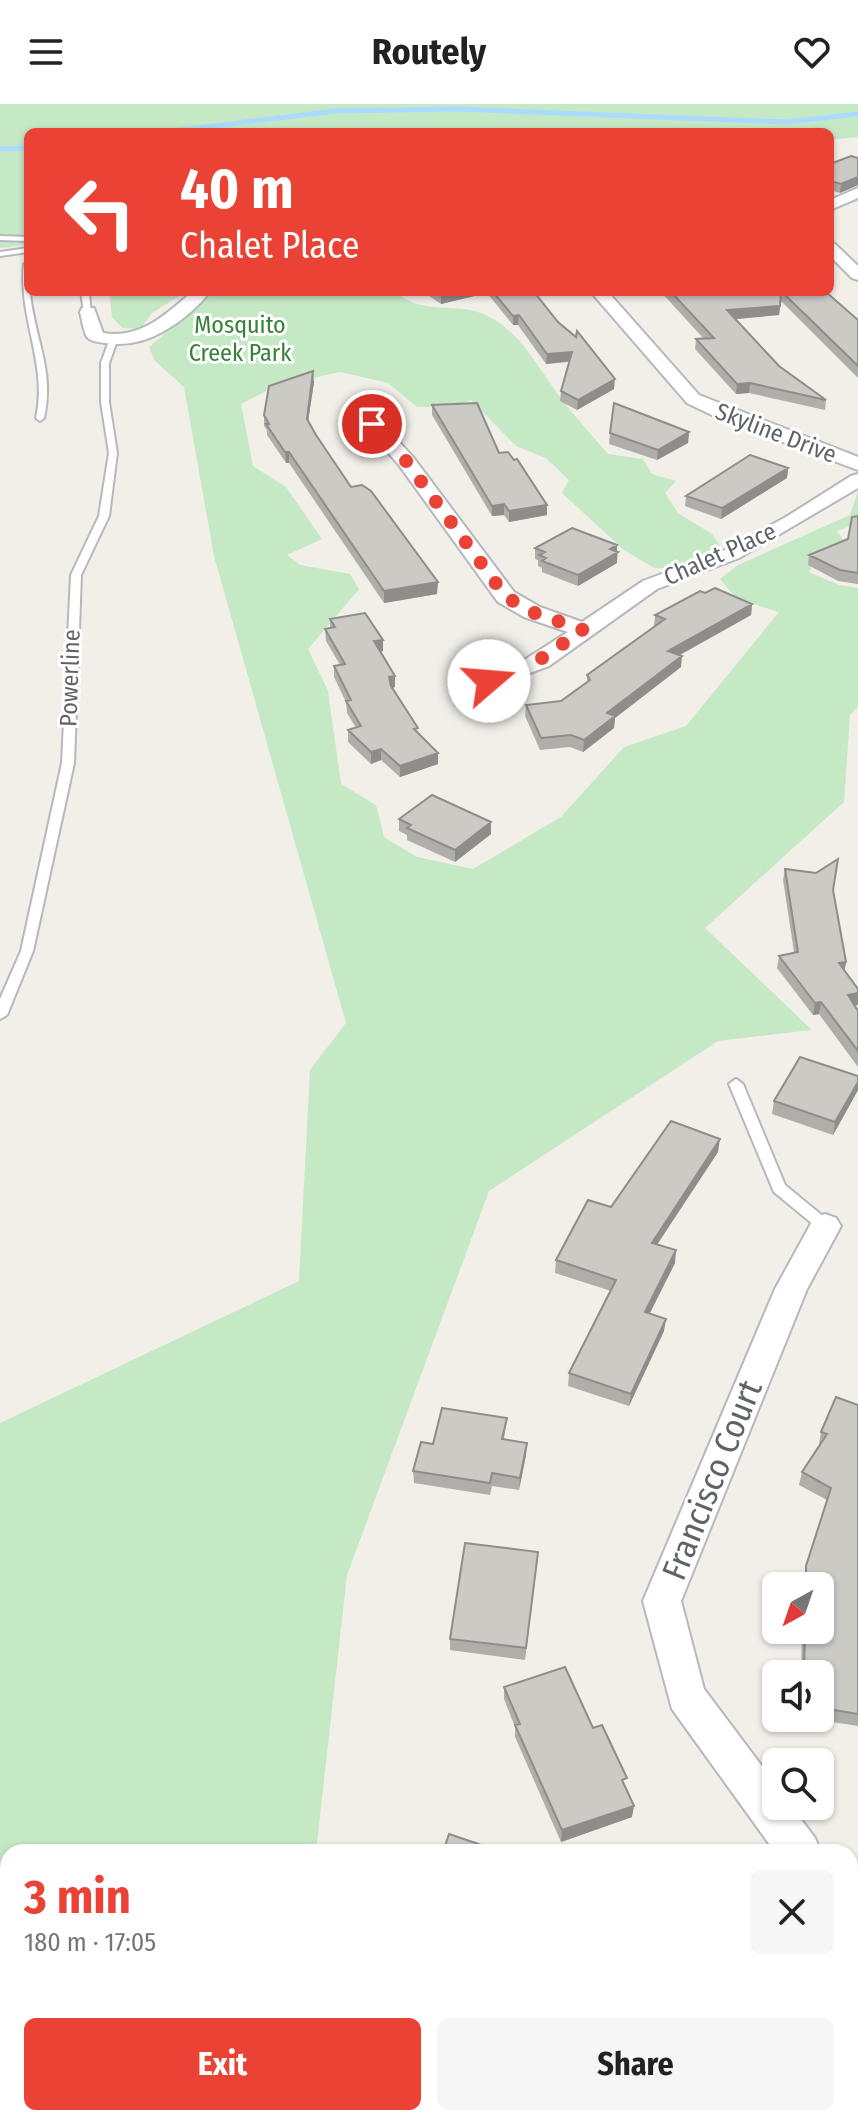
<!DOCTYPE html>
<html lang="en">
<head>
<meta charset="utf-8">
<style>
  :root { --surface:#fff; --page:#f6f6f6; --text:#222; --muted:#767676; --accent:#ea4335 }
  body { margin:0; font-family:"Fira Sans Condensed",sans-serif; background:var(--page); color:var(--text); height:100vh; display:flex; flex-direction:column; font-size:30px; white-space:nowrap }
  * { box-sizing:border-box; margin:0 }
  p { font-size:26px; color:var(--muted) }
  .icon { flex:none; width:44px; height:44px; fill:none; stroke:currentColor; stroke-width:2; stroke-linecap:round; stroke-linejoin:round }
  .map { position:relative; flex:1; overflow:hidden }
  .panel { position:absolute; left:0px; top:1740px; width:858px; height:282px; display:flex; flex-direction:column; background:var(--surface); border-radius:24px 24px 0 0; box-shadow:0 2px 6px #0004 }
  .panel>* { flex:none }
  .top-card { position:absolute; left:24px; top:24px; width:810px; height:168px; border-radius:12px; box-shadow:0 2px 6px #0004; background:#ea4335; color:#fff; overflow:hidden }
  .needle { width:52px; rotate:220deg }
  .fabs { position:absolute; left:762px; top:1468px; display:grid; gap:16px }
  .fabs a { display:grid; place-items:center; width:72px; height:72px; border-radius:12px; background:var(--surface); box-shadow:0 2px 6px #0004; font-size:40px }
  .pin { position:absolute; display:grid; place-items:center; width:68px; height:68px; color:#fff; margin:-34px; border:4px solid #fff; border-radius:50%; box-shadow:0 2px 8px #0007 }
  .me { position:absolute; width:88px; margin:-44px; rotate:72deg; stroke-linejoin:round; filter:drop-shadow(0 0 6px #0008) }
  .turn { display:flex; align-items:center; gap:28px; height:168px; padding:0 24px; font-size:36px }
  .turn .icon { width:104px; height:104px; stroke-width:2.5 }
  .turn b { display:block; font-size:56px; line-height:68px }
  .round { display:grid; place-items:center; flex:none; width:84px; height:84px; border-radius:12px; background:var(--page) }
  .summary { display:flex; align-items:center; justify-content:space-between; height:136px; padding:0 24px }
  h1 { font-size:48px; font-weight:700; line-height:60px; color:var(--accent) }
  .action { display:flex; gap:16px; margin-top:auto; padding:16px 24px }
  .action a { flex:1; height:92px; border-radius:12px; background:var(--accent); color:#fff; font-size:32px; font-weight:700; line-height:92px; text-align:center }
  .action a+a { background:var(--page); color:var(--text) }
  header { display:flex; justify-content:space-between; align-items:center; height:104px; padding:0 24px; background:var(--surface); font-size:36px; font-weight:700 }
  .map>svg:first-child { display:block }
  .green { fill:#c5e8c5 }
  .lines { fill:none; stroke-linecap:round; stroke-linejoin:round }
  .stream { stroke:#aadaff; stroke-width:5 }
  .service-casing { stroke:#b5b8bc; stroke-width:4 }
  .minor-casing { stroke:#b5b8bc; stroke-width:4 }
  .service { fill:#fff; fill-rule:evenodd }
  .minor { fill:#fff; fill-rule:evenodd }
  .wall { fill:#afaea9 }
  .shaded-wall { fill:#8f8d8a }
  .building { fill:#cccac5; stroke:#8f8d8a; stroke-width:2 }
  .route { stroke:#ea4335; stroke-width:14; stroke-dasharray:0 25.2 }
  .labels { text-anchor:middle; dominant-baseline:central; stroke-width:6; stroke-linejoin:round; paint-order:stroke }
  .far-park-label { font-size:24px; fill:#348238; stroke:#fff }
  .far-street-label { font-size:24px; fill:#5f6368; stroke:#fff }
  .near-street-label { font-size:34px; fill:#5f6368; stroke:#fff }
</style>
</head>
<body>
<header><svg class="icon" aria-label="menu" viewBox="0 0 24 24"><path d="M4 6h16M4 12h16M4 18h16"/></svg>Routely<svg class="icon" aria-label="heart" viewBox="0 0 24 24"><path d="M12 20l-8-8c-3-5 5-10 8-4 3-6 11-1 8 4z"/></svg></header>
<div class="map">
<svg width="858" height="2021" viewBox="0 0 858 2021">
  <rect width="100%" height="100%" fill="#f1efe8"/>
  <path class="green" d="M0,0H858V33L830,36V28H28V141L0,144Z
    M109,188H186L152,209L140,225L122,224L112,213Z
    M215,188H396C420,212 460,197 488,212C517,227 532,253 550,279C567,304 588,327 608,350L643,355L652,370L676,377L665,389L678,409L712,430L720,442L710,465L654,464L624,446L562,389L569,376L546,354L516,342L471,296L454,303H417L388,279L340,268L276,282L241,300L253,362L286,383L322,435L287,451L300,461L350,470L359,485L308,545L328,587L341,680L376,701L384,733L417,753L473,765L561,713L624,643L686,622L779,508L737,495L720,475L738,461L850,411L858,387V419L837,427L848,443L817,454L809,468L839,481L858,484V602L850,611L844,698L705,824L812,926L718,937L489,1087L347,1471L316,1748H8V2014H286L285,2021H0V1319L299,1177L310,966L346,919L214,452L184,283L155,257L149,243Z"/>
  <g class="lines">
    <path class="stream" d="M165,28L335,7L457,5L786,18L858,10
      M0,45L28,44"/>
    <g class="service-casing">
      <path id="service" d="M0,132L28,133V137L0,136Z
        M28,144V148L0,152V148Z
        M28,158V188H30C34,234 55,266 44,314L40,317L36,314C48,260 18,214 24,160Z
        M81,188H89L91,210L84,208Z
        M113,235L117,237L109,259V298L117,349L109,412L81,471L74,659L33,847L7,911L0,915V895L21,847L62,659L71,471L99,412L109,349L101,298V259L109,237Z
        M736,975L743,980L785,1081L830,1118L832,1122L830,1126H820L774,1088L729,980Z"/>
    </g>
    <g class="minor-casing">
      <path id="minor" d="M858,84V94L830,106V96Z
        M830,138L835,140L858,162V176L852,174L830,152Z
        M192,188H210C185,218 146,246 105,239C98,238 92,238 87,233C83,226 82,215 80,208L82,204H94L103,229C141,235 165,211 192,188Z
        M591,188H608L699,291L858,353V366L716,313L687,299Z
        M372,314L379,316L413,353L514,488L540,503L582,518L643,477L725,446L786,413L851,372L858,370V384L739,454L657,485L549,562L489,584L481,582L478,577L481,572L518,560L568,528L524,513L498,498L399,361L363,320Z
        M825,1110L836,1114L841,1122L807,1185L681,1497L704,1585L776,1681V1702H791L815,1734L821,1748H775L672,1605L643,1497L775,1185L814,1114Z
        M850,1780L858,1783V1831L850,1828Z
        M578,2014H624V2021H578Z"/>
    </g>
    <use href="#service" class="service"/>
    <use href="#minor" class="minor"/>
  </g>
  <path class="wall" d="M858,54V81L840,89L830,86V60Z
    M423,188H534L558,218L614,285L577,306L560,297L561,287L569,258L546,260L518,221H513L487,189L441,200Z
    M661,188H826L858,216V274L781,197L779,211L735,215L779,262L826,296L825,306L749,289L736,290L695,245L696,235H704Z
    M314,278L308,317L316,331L351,383L437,490L384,499L289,359H286L267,331V326L264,322V311Z
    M432,301L499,349L547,401V411L509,418L504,411L492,412L432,311Z
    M689,328L688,339L657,356L609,340L610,329Z
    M788,364L787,374L721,415L685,402L686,392Z
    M858,412V480L838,477L808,461L809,451L848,435Z
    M535,444L617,447L618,448L617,459L578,482L542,468V464L538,462V456L535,455Z
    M705,489L752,500L751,511L680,551L681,563L615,614L614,624L583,648L570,643L540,646L525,612L526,601L561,597L587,578V571L655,522H654L655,511Z
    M330,515L383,547L380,548L395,583L393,584L418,628L438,649V660L400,673L381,656L371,660L348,638V626L356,624L347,609L346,598L334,573V562L340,561L326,537L325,525L330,524Z
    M399,715L491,730L455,758L407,736V731L399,727Z
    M785,765L833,786L846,858L844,867L855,902L858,907V963L819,910L813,911L777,864L779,852L794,848L783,776Z
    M858,972V986L833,1031L772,1010L774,997Z
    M718,1048L657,1141L675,1159L649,1210L664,1227L629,1302L568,1282L569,1269L611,1187L555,1169L556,1156L611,1103Z
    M858,1301V1622L819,1616L820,1570H801L802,1526H820V1482H803L804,1474L827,1396L799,1381L802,1368L820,1341L819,1340L821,1328Z
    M507,1314L504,1335L526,1351L519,1386L492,1382L490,1391L414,1379L413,1367L433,1340Z
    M537,1460L525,1556L450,1546V1535Z
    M504,1583L593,1624L626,1684L632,1713L561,1738L515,1633V1623L504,1595Z"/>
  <path class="shaded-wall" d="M858,73V81L840,89L841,80Z
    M452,188H487V189L441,200V191Z
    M780,202L779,211L726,216L727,206Z
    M519,211L518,221H513V212Z
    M572,248L571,257L546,260L547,250Z
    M313,267L314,278L307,325V315Z
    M615,275L614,285L577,306L578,296Z
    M750,279L749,289L736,290L737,280Z
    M689,328L688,339L657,356L658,346Z
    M285,348H289V359H286Z
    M788,364L787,374L721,415L722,404Z
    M504,400V411L492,412V402Z
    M547,401V411L509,418V407Z
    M617,441V459L578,482V471L610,445Z
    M438,478L437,490L384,499V487Z
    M752,500L751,511L667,558L668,547Z
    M383,536V547L374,549V537Z
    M682,552L681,563L615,614L614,624L583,648L584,636L607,609Z
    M395,572V583L389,584V573Z
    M381,645V656L371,660V648Z
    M438,649V660L400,673V662Z
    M491,718V730L455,758V746Z
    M846,858L844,870L839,859Z
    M858,889V901L846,904L848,891Z
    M821,898L819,910L813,911L815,899Z
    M858,978V986L833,1031L835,1018Z
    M720,1035L718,1048L650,1151L652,1139Z
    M676,1146L675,1159L644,1221L645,1208Z
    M666,1215L664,1227L629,1302L631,1290Z
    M527,1339L526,1351L519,1386L520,1374Z
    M634,1702L632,1713L561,1738L562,1726Z"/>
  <path class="building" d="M851,52L858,54V73L841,80L830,77V60Z
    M493,188H534L558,218L576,233L577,227L615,275L578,296L561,287L572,248L547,250L519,211L513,212Z
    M671,188H781L780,202L727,206L779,262L826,296L750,279L737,280L696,235L714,234Z
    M782,188H826L858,216V262Z
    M313,267L307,315L316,331L351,383L362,381L371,387L438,478L384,487L289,348H285L266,320H269L264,311L269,282Z
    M477,299L499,349L508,348L514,356L517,355L547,401L509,407L504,400L492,402L432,301Z
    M614,299L689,328L658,346L610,329Z
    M750,351L788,364L722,404L686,392Z
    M858,412V469L840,466L809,451L848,435L852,413Z
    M572,424L617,441L610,445L618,448L578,471L542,457L546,454L539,451L545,448L535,444Z
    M715,484L752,500L668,547L682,552L607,609L615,612L584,636L571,631L541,634L526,601L561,597L590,576L587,571L665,515L655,511L700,487L705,489Z
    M365,509L383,536L374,537L395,572L389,573L391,582L418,624L414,625L438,649L400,662L381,645L371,648L348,626L361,622L346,597L351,596L334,562L345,560L325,525L335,523L330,515Z
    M432,691L491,718L455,746L407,724L411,721L399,715Z
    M838,755L833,786L846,858L839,859L858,885V889L848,891L858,907V947L821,898L815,899L779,852L798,848L785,765L816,769Z
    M800,953L858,972V978L835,1018L774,997Z
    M671,1017L720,1035L652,1139L676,1146L645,1208L666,1215L631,1290L569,1269L616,1176L556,1156L588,1096L611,1103Z
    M836,1293L858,1301V1610L822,1604L823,1591H820V1570H804L805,1526H820V1482H806V1462L831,1384L802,1368L827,1330L821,1328Z
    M442,1304L507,1314L502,1335L527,1339L520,1374L492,1369L490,1379L413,1367L421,1338L433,1340Z
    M465,1439L538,1448L526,1544L450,1535Z
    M565,1563L593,1624L602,1621L627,1674L622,1676L634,1702L562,1726L515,1621L520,1620L504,1583Z
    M449,1730L502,1748H443Z
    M850,1946L858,1949V1977L850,2021H735L737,2014H850Z
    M382,2014H464L463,2021H381Z"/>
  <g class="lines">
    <path class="route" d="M372,320L406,357L506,493L532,508L583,526L526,565L489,577"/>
  </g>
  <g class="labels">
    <g class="far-park-label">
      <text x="240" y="221">Mosquito<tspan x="240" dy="28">Creek Park</tspan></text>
    </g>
    <g class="far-street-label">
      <text transform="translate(776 329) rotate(21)">Skyline Drive</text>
      <text transform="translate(720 450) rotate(-24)">Chalet Place</text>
      <text transform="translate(70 574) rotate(-88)">Powerline</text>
    </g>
    <g class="near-street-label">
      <text transform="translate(712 1376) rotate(-68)">Francisco Court</text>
    </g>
  </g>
</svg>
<div class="fabs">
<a><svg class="needle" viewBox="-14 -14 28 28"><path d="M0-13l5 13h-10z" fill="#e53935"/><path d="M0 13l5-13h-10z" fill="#767676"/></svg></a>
<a><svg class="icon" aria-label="sound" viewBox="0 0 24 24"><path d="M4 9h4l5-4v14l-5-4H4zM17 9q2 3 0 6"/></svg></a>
<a><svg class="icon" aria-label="search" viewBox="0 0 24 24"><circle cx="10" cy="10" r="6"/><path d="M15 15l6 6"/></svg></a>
</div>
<div class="pin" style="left:372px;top:320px;background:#d93025"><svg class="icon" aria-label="arrive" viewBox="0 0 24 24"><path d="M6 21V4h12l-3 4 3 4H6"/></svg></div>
<svg class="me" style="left:489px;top:577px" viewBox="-20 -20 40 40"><circle r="19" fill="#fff"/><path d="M0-13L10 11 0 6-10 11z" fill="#ea4335"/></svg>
<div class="top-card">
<div class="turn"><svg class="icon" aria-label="left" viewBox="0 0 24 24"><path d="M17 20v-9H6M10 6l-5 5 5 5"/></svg><div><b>40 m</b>Chalet Place</div></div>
</div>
<section class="panel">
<div class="summary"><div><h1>3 min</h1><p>180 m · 17:05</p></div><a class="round"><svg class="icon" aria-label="close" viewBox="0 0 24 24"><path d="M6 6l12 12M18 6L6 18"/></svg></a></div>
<div class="action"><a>Exit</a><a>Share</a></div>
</section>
</div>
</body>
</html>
